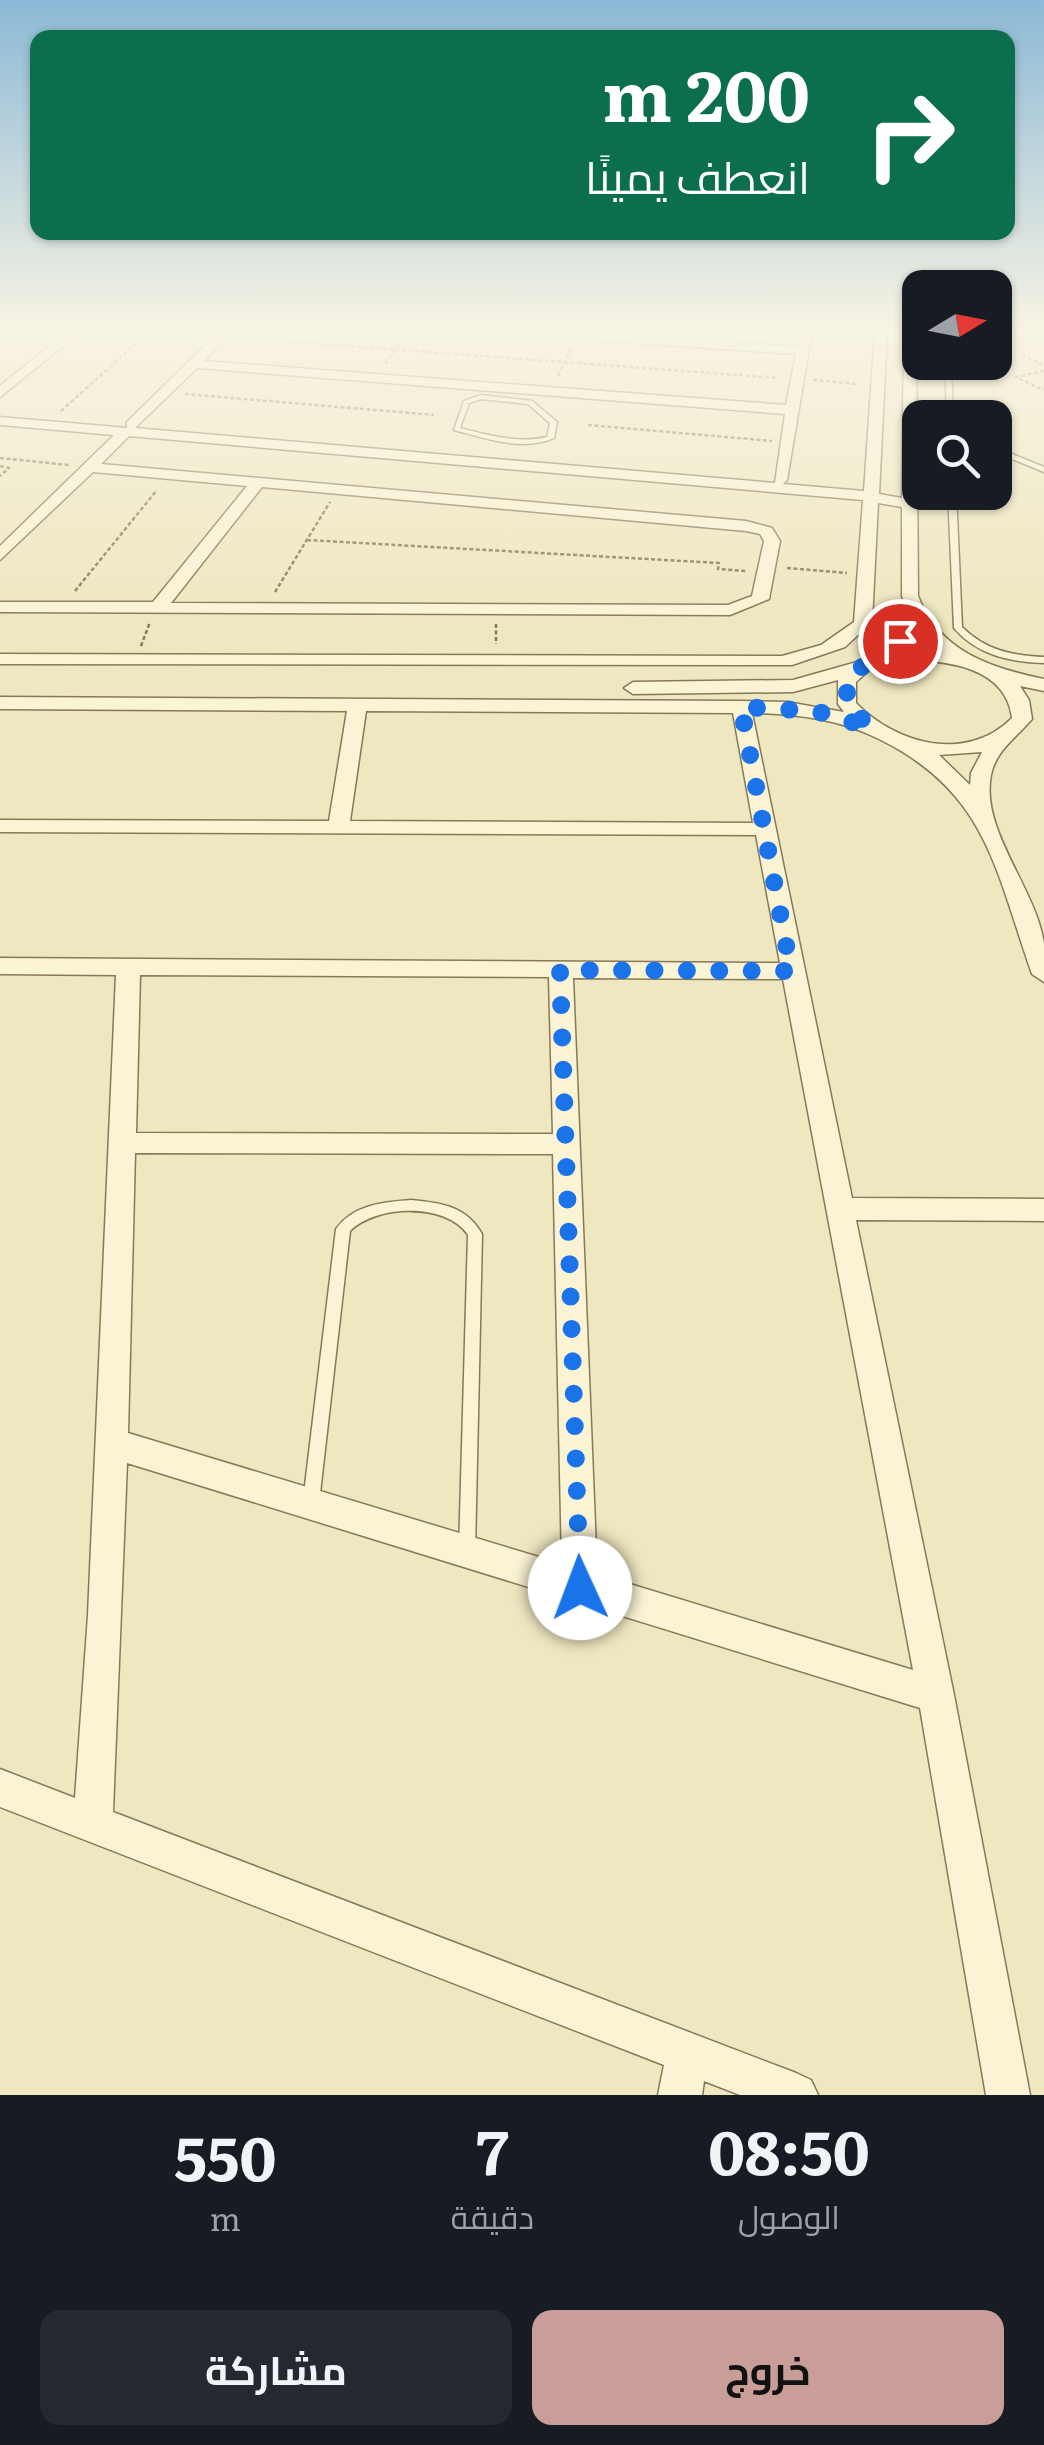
<!DOCTYPE html>
<html lang="ar">
<head>
<meta charset="utf-8">
<style>
  :root { --surface:#171b24; --page:#242831; --text:#f1f3f6; --muted:#9ea1a6; --accent:#c99d98 }
  body { margin:0; font-family:Literata,Cairo,serif; background:var(--page); color:var(--text); direction:rtl; height:100vh; display:flex; flex-direction:column; font-size:38px; white-space:nowrap }
  * { box-sizing:border-box; margin:0 }
  p { font-size:32px; color:var(--muted) }
  .icon { flex:none; width:55px; height:55px; fill:none; stroke:currentColor; stroke-width:2; stroke-linecap:round; stroke-linejoin:round }
  .map { position:relative; height:2095px; overflow:hidden; direction:ltr }
  .drawer { display:flex; flex-direction:column; background:var(--surface); flex:1 }
  .drawer>* { flex:none }
  .hud { position:absolute; left:30px; top:30px; width:985px; height:210px; border-radius:20px; box-shadow:0 2px 8px #0004; direction:rtl; background:#0b6e4f; color:#fff; overflow:hidden }
  .needle { width:65px; rotate:80deg }
  .tools { position:absolute; left:902px; top:270px; display:grid; gap:20px }
  .tools a { display:grid; place-items:center; width:110px; height:110px; border-radius:20px; background:var(--surface); box-shadow:0 2px 8px #0004; font-size:50px }
  .pin { position:absolute; display:grid; place-items:center; width:85px; height:85px; color:#fff; margin:-42px; border:5px solid #fff; border-radius:50%; box-shadow:0 2px 10px #0007 }
  .me { position:absolute; width:110px; margin:-55px; rotate:358deg; stroke-linejoin:round; filter:drop-shadow(0 0 8px #0008) }
  .turn { display:flex; align-items:center; gap:35px; height:210px; padding:0 40px; font-size:45px }
  .turn .icon { width:130px; height:130px; stroke-width:2.5 }
  .turn b { display:block; font-size:70px; line-height:85px }
  .eta { display:flex; justify-content:space-evenly; align-items:center; height:170px; text-align:center }
  .eta b { font-size:60px; font-weight:700; line-height:70px }
  .cta { display:flex; gap:20px; margin-top:auto; padding:20px 40px }
  .cta a { flex:1; height:115px; border-radius:20px; background:var(--accent); color:#111; font-size:40px; font-weight:700; line-height:115px; text-align:center }
  .cta a+a { background:var(--page); color:var(--text) }
  .map>svg:first-child { display:block }
  .lines { fill:none; stroke-linecap:round; stroke-linejoin:round }
  .lane-casing { stroke:#897858; stroke-width:3 }
  .street-casing { stroke:#897858; stroke-width:3 }
  .path { stroke:#897858; stroke-width:2.5; stroke-dasharray:4 2.5; stroke-linecap:butt }
  .lane { fill:#faf3d4; fill-rule:evenodd }
  .street { fill:#faf3d4; fill-rule:evenodd }
  .route { stroke:#1a73e8; stroke-width:18; stroke-dasharray:0 32.4 }
</style>
</head>
<body>
<div class="map">
<svg width="1044" height="2095" viewBox="0 0 1044 2095">
  <rect width="100%" height="100%" fill="#efe7c0"/>
  <g class="lines">
    <g class="lane-casing">
      <path id="lane" d="M1044,334V338L995,339V335Z
        M945,362H951L953,418H947Z
        M481,395L532,401L557,422L554,438C522,452 485,438 454,430L464,401ZM481,399L528,404L550,423L547,437C518,444 488,435 460,428L469,403Z
        M995,447L1044,467V472L995,452Z
        M948,492H956L962,627C985,650 1013,656 1044,657V663C1010,662 977,655 954,628Z
        M411,1200C442,1203 466,1206 482,1234L475,1551L473,1557L467,1559L461,1557L459,1551L468,1235C446,1202 376,1205 350,1231L319,1502L317,1508L311,1510L305,1508L303,1502L336,1229C353,1205 383,1202 411,1200Z"/>
    </g>
    <g class="street-casing">
      <path id="street" d="M68,331H82L0,397V386Z
        M220,331H233L204,361L786,405L796,354L515,335L509,331H568L797,347L800,331H812L787,480L783,484L864,491L875,331H887L879,494L902,498L904,331H916L918,596C939,651 990,668 1044,679V691L1020,686L1029,700L1032,719C1017,737 996,750 991,775C980,829 1035,887 1044,943C1044,955 1044,970 1044,982L1032,974C995,869 987,792 879,739C838,719 797,714 752,713L852,1198L1044,1199V1221L856,1220L954,1695L1030,2095H986L920,1708L127,1463L113,1812L796,2073L811,2080L818,2095H740L704,2081L702,2095H658L664,2065L0,1807V1769L75,1798L88,1615L116,975L0,974V958L780,963L756,835L0,832V820L329,821L347,711L0,709V697L741,701L787,702L844,712L838,704V680L793,692L633,694L624,688L633,682L793,680L903,649L941,651L914,628L902,596V507L878,503L872,622L845,647L792,665L0,664V654L782,656L821,645L854,622L863,500L129,436L101,464L746,521L772,528L780,541L769,599L730,615L0,612V602H153L247,486L93,472L0,560V546L114,435L0,425V417L127,428V422ZM197,368L785,414L775,483L135,428ZM262,487L746,531L760,534L764,541L752,596L728,605L171,603ZM903,659C946,661 1006,666 1012,718C967,763 897,745 856,703V682L874,666ZM366,711L733,713L753,823L350,821ZM982,752L971,773L970,785L939,755ZM140,975L549,977L553,1134L136,1133ZM573,978L783,979L913,1670L597,1574ZM135,1153L553,1154L562,1564L128,1433Z"/>
    </g>
    <path class="path" d="M145,335L197,340
      M240,338L778,378
      M1022,354L1044,366
      M385,364L409,331
      M1044,371L1016,377L1044,390
      M558,376L571,349
      M813,380L858,384
      M185,394L434,415
      M61,411L150,331
      M588,425L772,441
      M0,458L69,465
      M0,466L9,468L0,476
      M307,540L719,563L718,569L746,571
      M787,568L847,573
      M75,591L157,490
      M275,592L330,502
      M496,624V644
      M141,646L150,622"/>
    <use href="#lane" class="lane"/>
    <use href="#street" class="street"/>
  </g>
  <linearGradient id="sky" x2="0" y2="1"><stop stop-color="#8cb9d6"/><stop offset="0.53" stop-color="#f8f4e3"/><stop offset="1" stop-color="#f8f4e3" stop-opacity="0"/></linearGradient>
  <rect width="1044" height="624" fill="url(#sky)"/>
  <g class="lines">
    <path class="route" d="M580,1588L560,970L791,971L741,707L816,711L871,728L847,704V680C862,662 884,658 900,641"/>
  </g>
</svg>
<div class="tools">
<a><svg class="needle" viewBox="-14 -14 28 28"><path d="M0-13l5 13h-10z" fill="#e53935"/><path d="M0 13l5-13h-10z" fill="#9ea1a6"/></svg></a>
<a><svg class="icon" aria-label="search" viewBox="0 0 24 24"><circle cx="10" cy="10" r="6"/><path d="M15 15l6 6"/></svg></a>
</div>
<div class="pin" style="left:900px;top:641px;background:#d93025"><svg class="icon" aria-label="arrive" viewBox="0 0 24 24"><path d="M6 21V4h12l-3 4 3 4H6"/></svg></div>
<svg class="me" style="left:580px;top:1588px" viewBox="-20 -20 40 40"><circle r="19" fill="#fff"/><path d="M0-13L10 11 0 6-10 11z" fill="#1a73e8"/></svg>
<div class="hud">
<div class="turn"><svg class="icon" aria-label="right" viewBox="0 0 24 24"><path d="M7 20v-9h11M14 6l5 5-5 5"/></svg><div><b>200 m</b>انعطف يمينًا</div></div>
</div>
</div>
<section class="drawer">
<div class="eta">
<div><b>08:50</b><p>الوصول</p></div>
<div><b>7</b><p>دقيقة</p></div>
<div><b>550</b><p>m</p></div>
</div>
<div class="cta"><a>خروج</a><a>مشاركة</a></div>
</section>
</body>
</html>
